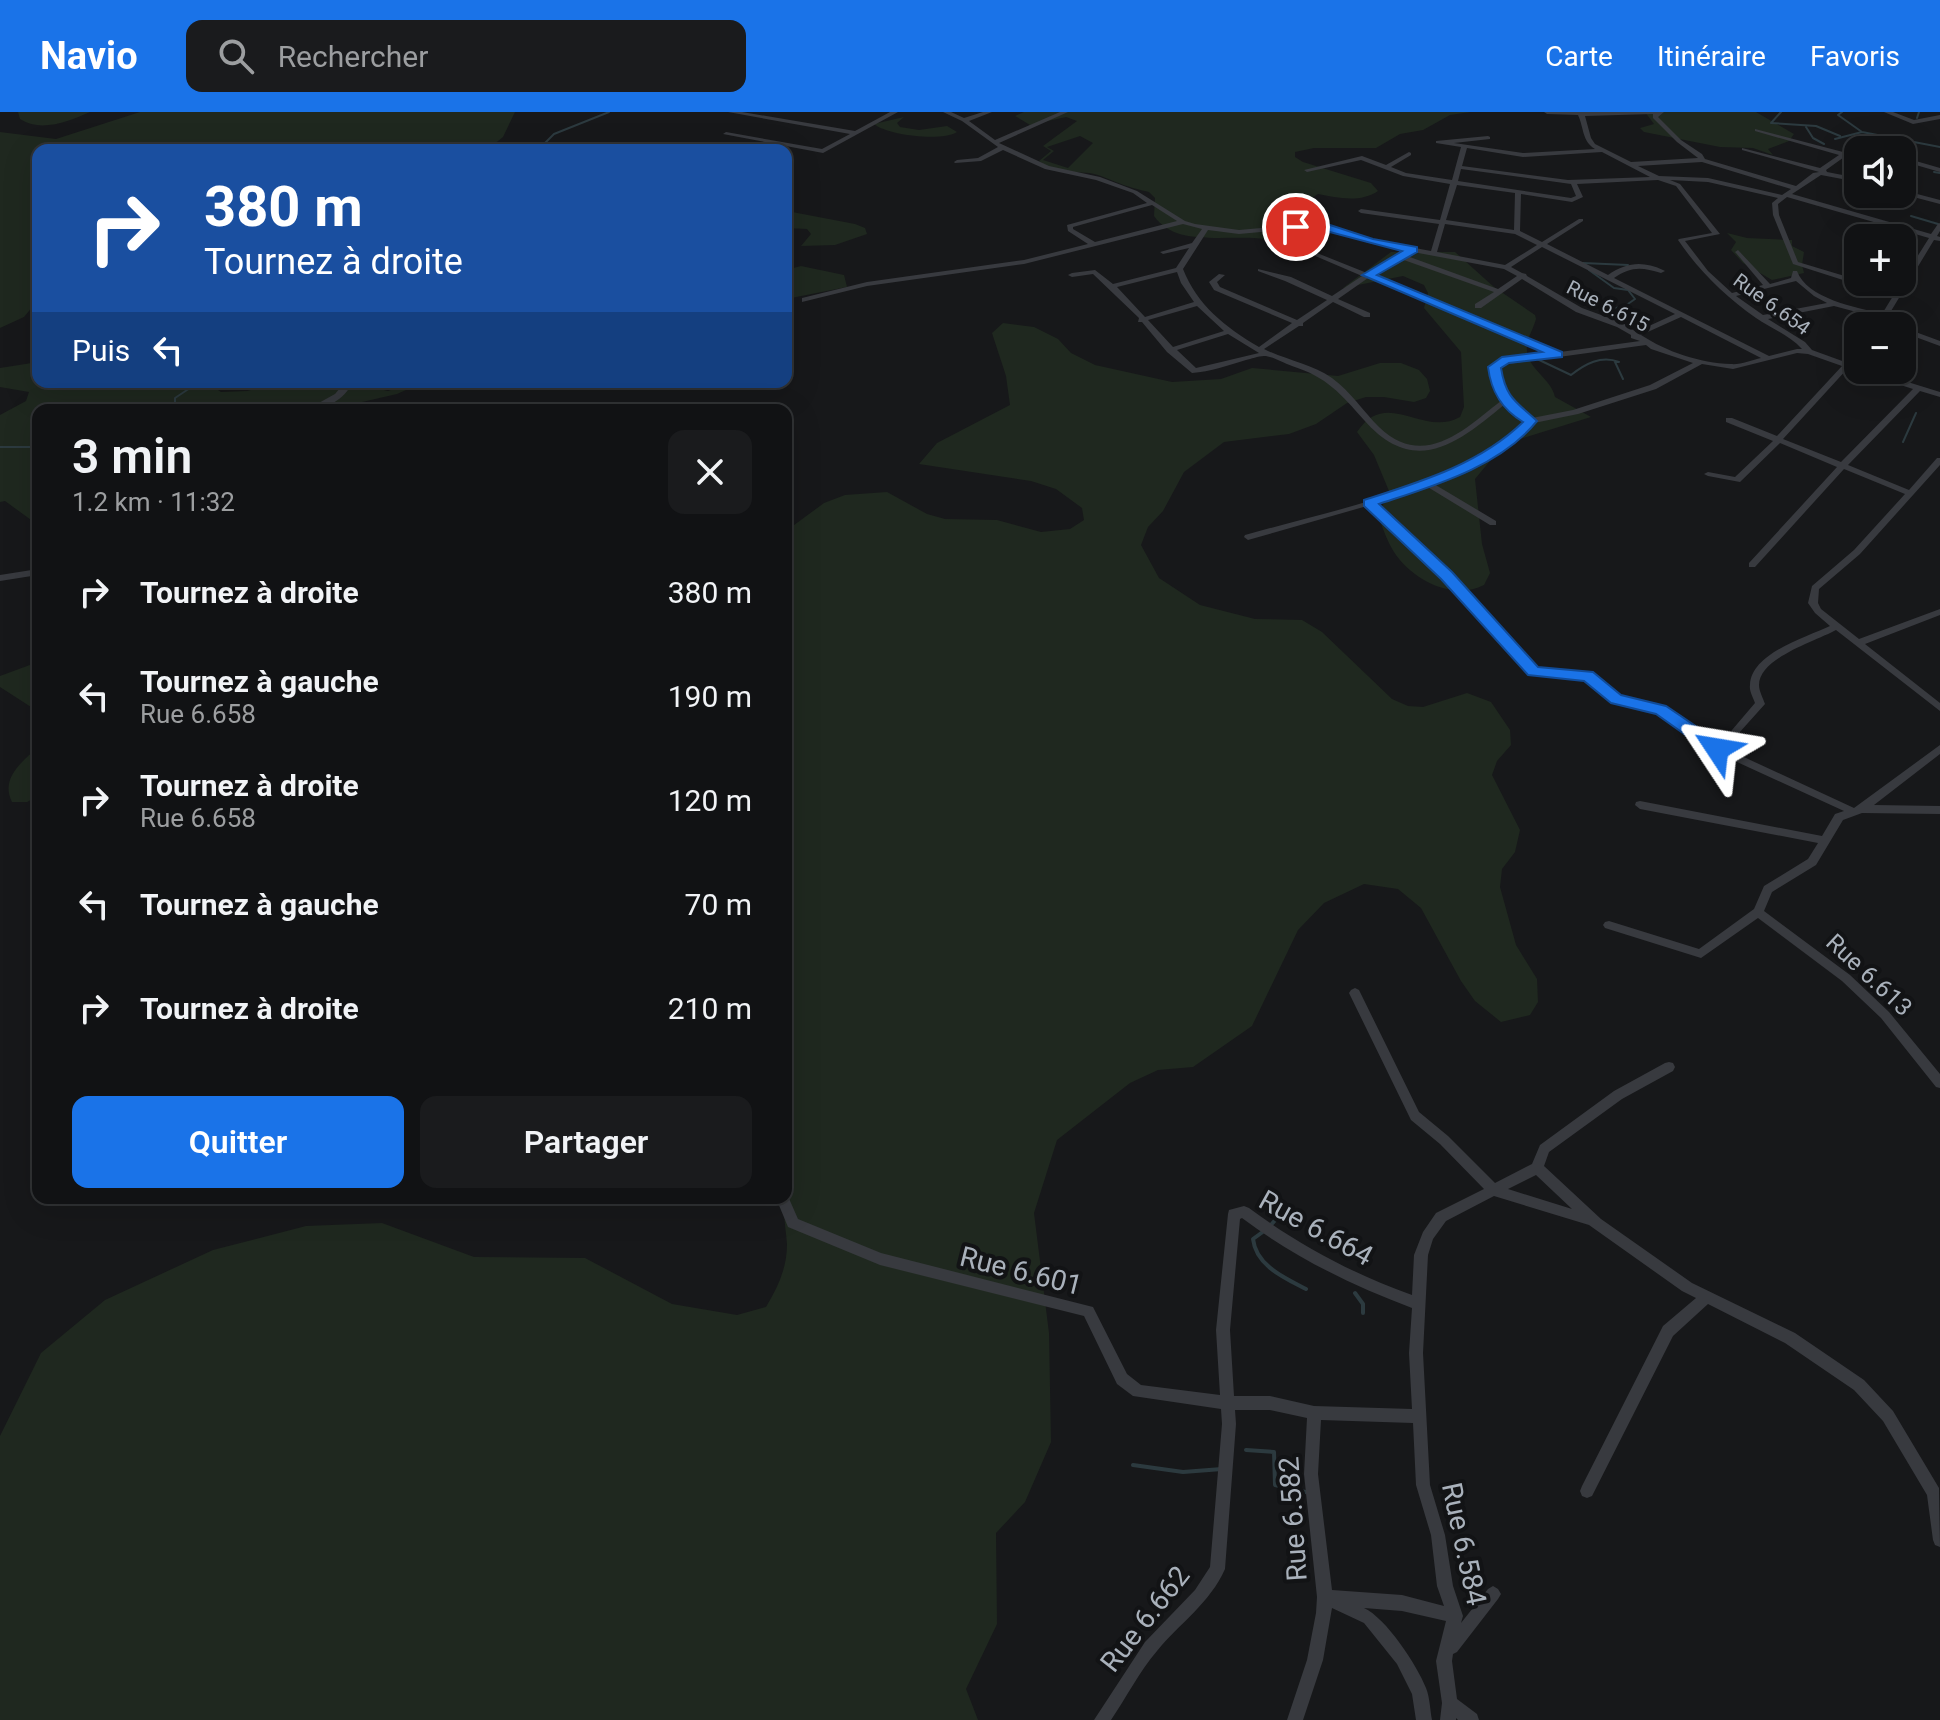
<!DOCTYPE html>
<html lang="fr">
<head>
<meta charset="utf-8">
<style>
  :root { --surface:#111214; --page:#1a1b1d; --text:#f1f3f6; --muted:#9c9ea0; --line:#303234; --accent:#1a73e8 }
  body { margin:0; font-family:Roboto,sans-serif; background:var(--page); color:var(--text); height:100vh; display:flex; flex-direction:column; font-size:30px; white-space:nowrap }
  * { box-sizing:border-box; margin:0 }
  p { font-size:26px; color:var(--muted) }
  .icon { flex:none; width:44px; height:44px; fill:none; stroke:currentColor; stroke-width:2; stroke-linecap:round; stroke-linejoin:round }
  .map { position:relative; flex:1; overflow:hidden }
  .details { position:absolute; left:32px; top:292px; width:760px; height:800px; display:flex; flex-direction:column; background:var(--surface); border-radius:16px; box-shadow:0 8px 32px #0002,0 0 0 2px var(--line) }
  .details>* { flex:none }
  .hud { position:absolute; left:32px; top:32px; width:760px; height:244px; border-radius:16px; box-shadow:0 8px 32px #0002,0 0 0 2px var(--line); background:#1a4fa0; color:#fff; overflow:hidden }
  .tools { position:absolute; left:1844px; top:24px; display:grid; gap:16px }
  .tools a { display:grid; place-items:center; width:72px; height:72px; border-radius:16px; background:var(--surface); box-shadow:0 8px 32px #0002,0 0 0 2px var(--line); font-size:40px }
  .pin { position:absolute; display:grid; place-items:center; width:68px; height:68px; color:#fff; margin:-34px; border:4px solid #fff; border-radius:50%; box-shadow:0 2px 8px #0007 }
  .me { position:absolute; width:88px; margin:-44px; rotate:303deg; stroke-linejoin:round; filter:drop-shadow(0 0 6px #0008) }
  .turn { display:flex; align-items:center; gap:28px; height:168px; padding:0 40px; font-size:36px }
  .turn .icon { width:104px; height:104px; stroke-width:2.5 }
  .turn b { display:block; font-size:56px; line-height:68px }
  .then { display:flex; align-items:center; height:76px; padding:0 40px; background:#0003; gap:16px; font-size:30px }
  .round { display:grid; place-items:center; flex:none; width:84px; height:84px; border-radius:16px; background:var(--page) }
  .headline { display:flex; align-items:center; justify-content:space-between; height:136px; padding:0 40px }
  h1 { font-size:48px; font-weight:600; line-height:60px }
  .cta { display:flex; gap:16px; margin-top:auto; padding:16px 40px }
  .cta a { flex:1; height:92px; border-radius:16px; background:var(--accent); color:#fff; font-size:32px; font-weight:600; line-height:92px; text-align:center }
  .cta a+a { background:var(--page); color:var(--text) }
  ul { padding:0; list-style:none }
  li { display:flex; align-items:center; gap:24px; height:104px; padding:0 40px }
  li div { flex:1 }
  li b { display:block; font-size:30px }
  li em { font-style:normal }
  header { display:flex; align-items:center; gap:48px; box-sizing:border-box; height:112px; padding:0 40px; background:var(--accent); color:#fff }
  header strong { font-size:38px }
  nav { display:flex; gap:44px; margin-inline-start:auto; font-size:28px }
  .search { width:560px; height:72px; background:var(--page); display:flex; align-items:center; gap:20px; box-sizing:border-box; padding:0 28px; border-radius:16px; color:var(--muted); font-size:30px }
  .map>svg:first-child { display:block }
  .green { fill:#1f281f; fill-rule:evenodd }
  .lines { fill:none; stroke-linecap:round; stroke-linejoin:round }
  .stream-far1 { stroke:#2c3a3f; stroke-width:2 }
  .stream { stroke:#2c3a3f; stroke-width:4 }
  .minor { fill:#383a3f; fill-rule:evenodd }
  .route { fill:#1a73e8; stroke:#114b97; stroke-width:2 }
  .labels { text-anchor:middle; dominant-baseline:central; stroke-width:8; stroke-linejoin:round; paint-order:stroke }
  .far-street-label { font-size:20px; fill:#a9b1bb; stroke:#121315 }
  .street-label { font-size:24px; fill:#a9b1bb; stroke:#121315 }
  .near-street-label { font-size:28px; fill:#a9b1bb; stroke:#121315 }
</style>
</head>
<body>
<header>
<strong>Navio</strong>
<div class="search"><svg class="icon" aria-label="search" viewBox="0 0 24 24"><circle cx="10" cy="10" r="6"/><path d="M15 15l6 6"/></svg>Rechercher</div>
<nav><a>Carte</a><a>Itinéraire</a><a>Favoris</a></nav>
</header>
<div class="map">
<svg width="1940" height="1608" viewBox="0 0 1940 1608">
  <rect width="100%" height="100%" fill="#17181a"/>
  <path class="green" d="M18,0H90C69,9 42,21 20,7Z
    M140,0H515L503,25L487,38H38V188L24,205L0,216V20L56,27Z
    M1024,0H1471L1450,3L1423,18L1400,22L1376,36H1314L1295,40V45L1303,50L1371,71L1378,79C1361,91 1337,86 1318,82L1286,103L1274,129C1238,119 1178,139 1154,104L1155,86L1149,80C1127,75 1121,72 1101,64C1080,56 1061,66 1039,49L1051,39L1043,34L1077,9L1066,5L1030,13L1015,4ZM1080,24L1093,31L1068,56L1043,48L1054,39L1047,35Z
    M1645,0H1756L1794,22L1789,29L1768,37L1773,43L1753,36L1720,35L1644,20L1640,16L1654,12Z
    M904,5L897,11L900,15L919,18L947,14L957,20C941,30 887,23 874,12Z
    M787,99L855,112L865,116L867,122L835,133L801,134L811,122L807,117L786,116Z
    M1727,121L1747,126L1792,128V134L1804,140L1802,153L1804,161L1772,168L1743,151L1731,138L1736,130Z
    M1391,140H1455L1494,175L1535,203L1536,207C1534,215 1528,225 1527,233C1524,256 1551,265 1555,285L1591,305L1504,332L1475,367L1482,432L1490,461L1484,473C1453,489 1412,468 1394,440C1387,429 1383,416 1378,404L1389,379L1374,343L1357,320C1387,275 1422,326 1460,305L1464,295L1461,240L1424,196L1428,181L1424,173L1403,164L1343,176Z
    M801,154L844,163L847,175L786,187V158Z
    M1003,211L1034,215L1058,227L1071,241L1095,253L1172,270L1221,267L1252,256L1338,264L1380,251H1401L1419,258L1427,267L1430,279L1426,286L1414,290L1384,285H1366L1347,291L1316,312L1289,322L1224,330L1184,360L1163,399L1148,415L1141,433L1159,466L1200,493L1255,507L1302,508L1322,520L1392,587L1408,594L1423,595L1467,581L1491,590L1510,618L1511,633L1497,649L1492,663L1520,718L1515,740L1502,757L1500,775L1516,833L1537,867L1538,890L1530,903L1501,910L1475,889L1461,869L1421,796L1398,777L1364,772L1324,791L1298,818L1252,914L1193,955L1158,958L1130,971L1057,1028L1034,1101L1049,1221L1051,1330L1025,1390L996,1421L997,1512L966,1577L978,1608H0V1324L41,1241L105,1188L213,1138L306,1114L382,1111L474,1145L585,1146L672,1192L737,1203L766,1195C778,1175 787,1156 787,1132C786,1117 782,1101 786,1086V419L824,391L845,383L887,380L927,402L945,407L997,408L1041,420L1070,417L1084,408L1082,396L1056,377L1031,369L919,352L937,331L1010,293L1006,264L992,221Z
    M38,250V270H206L221,280L247,279L283,270H350L388,279L412,270H424L397,282L362,290L359,298H38V413L5,389L0,390V303L26,289L29,280L0,275V256Z
    M38,550V628L36,618L30,609L31,595L0,575V564Z
    M38,635V684L27,690H12C0,666 22,650 38,635Z"/>
  <g class="lines">
    <path class="stream-far1" d="M1842,0L1838,3L1862,20L1940,35
      M1917,6L1919,0
      M1771,11L1816,14L1840,24
      M1771,11L1781,0
      M1806,15L1813,26L1824,32
      M1835,27L1862,20
      M538,38L554,22L609,0
      M1934,60L1940,61
      M1911,104L1938,112
      M1583,151L1628,153
      M1589,158L1614,176L1628,178L1635,187L1625,194L1607,198
      M1535,246L1571,263C1585,252 1601,243 1619,250H1615L1623,267
      M175,298V286L199,270
      M1903,330L1916,301
      M0,335H38
      M33,502L38,501"/>
    <path class="stream" d="M1270,1114L1277,1106V1098
      M1264,1119L1253,1127C1256,1154 1285,1166 1306,1177
      M1355,1181L1363,1192V1201
      M1246,1338L1274,1340L1275,1373L1310,1381
      M1133,1353L1183,1360L1222,1357"/>
    <path class="minor" d="M728,0H742L855,19L890,0H898L823,41L723,22L726,20L822,37L850,22Z
      M943,0H951L964,6L983,0H992L969,9L995,28L1060,0H1068L999,31L1049,54L1100,65L1137,79L1185,109L1195,112L1239,118L1293,113L1299,87L1302,85L1305,87L1300,112L1327,114L1372,128L1431,139L1439,112L1361,101L1358,99L1361,97L1440,108L1450,72L1403,64L1361,48L1307,60L1304,58L1362,44L1386,53L1409,40L1411,41V43L1391,55L1406,61L1452,68L1461,35L1436,31V29L1488,24L1490,25V27L1454,31L1523,41L1595,37C1582,29 1584,16 1578,3L1547,2L1544,0H1664L1658,5L1681,28L1702,42L1705,47L1796,74L1813,61L1819,60L1742,38V36L1820,56L1839,43L1755,19V17L1843,40L1853,34L1865,37L1866,38H1854L1826,58L1827,60L1858,66V70L1821,63L1792,82L1931,122L1938,112L1940,111V119L1937,124L1940,125V129L1934,128L1885,209L1898,214L1883,213L1874,214L1879,206L1834,194L1768,207L1805,230L1812,238L1845,250L1858,239V246L1852,252L1858,254V258H1869L1940,280V285L1920,279L1848,353L1909,378L1937,346H1940V353L1860,442L1819,477L1818,491L1821,497L1859,527L1940,497V503L1865,532L1940,591V599L1836,518C1816,529 1759,546 1759,573C1759,579 1763,586 1765,592L1739,621L1733,640L1854,696L1940,633V642L1874,693L1940,694V702L1862,701L1843,708L1816,753L1772,780L1764,799L1850,863L1889,900L1940,962V976L1936,975L1881,906L1842,869L1758,806L1701,846L1605,816L1603,813L1605,810L1609,809L1699,837L1754,797L1764,774L1808,747L1818,731L1640,697L1635,693L1636,690L1640,689L1822,724L1835,702L1844,699L1713,639L1658,601L1613,590L1585,567L1531,561L1444,465L1367,394L1248,428L1244,425L1245,423C1319,402 1410,384 1477,345C1494,335 1510,322 1526,309L1505,292C1458,331 1415,366 1364,308C1341,282 1327,265 1292,254C1284,251 1272,244 1264,244C1258,244 1251,247 1246,248C1229,253 1210,260 1192,261L1167,240L1142,210H1138L1139,206L1093,162L1072,165L1068,163L1072,161L1095,158L1113,172L1176,156L1189,136L1163,142L1160,140L1192,131L1202,117L1183,112L1024,152L867,174L802,190V186L867,170L1024,148L1088,132L1068,119L1067,113L1147,91L1133,81L1096,68L1045,57L1003,38L981,49L955,51L954,50L957,48L978,46L998,35L962,9ZM1653,2V6L1677,30L1698,46L1631,50L1595,32L1591,26L1585,4ZM1467,36L1523,45L1602,40L1650,65L1568,68L1462,54ZM1702,50L1791,77L1782,83L1708,66L1659,64L1638,54ZM1461,57L1571,72L1576,84L1571,86L1458,69ZM1658,68L1676,74L1712,121L1679,127L1678,128C1699,159 1726,185 1756,206C1771,216 1790,224 1802,237H1797L1769,244L1614,166C1631,154 1642,155 1661,161L1665,159L1663,158C1643,149 1627,150 1608,163L1547,132L1583,109V107H1579L1542,130L1520,119L1521,82L1572,90L1583,85L1577,72ZM1670,68L1708,70L1778,86L1772,91L1773,103L1793,152L1893,184L1882,202C1856,195 1807,187 1797,159H1793L1791,166L1770,172L1738,138L1735,140L1736,141L1763,173L1732,181L1708,159L1685,129L1720,122L1680,72ZM1457,73L1515,81L1514,118L1446,108ZM1787,85L1929,126L1895,180L1864,170H1858V168L1798,150L1779,103L1778,92ZM1152,93L1177,109L1095,130L1073,117V115ZM1445,112L1515,122L1537,133L1505,153L1437,140ZM1303,116L1326,118L1369,131L1405,138L1367,161L1317,141H1313V143L1362,164L1332,184L1291,165L1258,157V159L1285,169L1327,188L1297,208L1220,175L1217,170L1225,163L1219,162L1209,170L1214,178L1292,211L1259,235C1225,215 1197,193 1183,157L1208,118L1239,122ZM1542,135L1675,202L1636,220L1623,211L1582,196L1527,164L1526,162L1522,161L1511,155ZM1413,140L1504,157L1517,164L1498,177L1407,144ZM1401,147L1494,180L1475,192V196H1481L1522,167L1576,200L1617,215L1631,223V226L1640,229L1560,240L1373,163ZM1177,160L1181,171L1194,190L1145,205L1117,175ZM1368,166L1551,242L1496,249L1489,259L1494,275L1502,288C1464,318 1424,358 1379,315C1363,299 1351,280 1332,266C1312,252 1286,248 1264,237L1299,214H1303V211L1333,190L1364,205H1370V201L1338,187ZM1796,169L1814,184L1827,191L1763,203L1736,184ZM1197,194L1224,219L1173,235L1148,208ZM1681,205L1761,246C1752,248 1740,253 1731,252C1700,251 1667,240 1641,223ZM1228,222L1259,241L1196,256L1177,238ZM1646,233L1651,237L1693,251L1650,273L1573,298L1532,306C1514,295 1501,281 1497,259L1501,253ZM1797,241L1808,242L1842,254L1777,324L1732,306H1726V310L1773,329L1735,365L1708,360L1704,362L1708,364L1740,370L1780,331L1837,355L1749,451V455H1755L1844,357L1905,382L1854,438L1812,474L1808,491L1815,501L1830,514C1807,525 1751,541 1750,573C1749,579 1753,585 1755,591L1732,618L1724,636L1664,596L1619,585L1591,562L1537,556L1450,461L1375,392L1426,374L1490,413H1496V409L1434,372L1481,350L1505,335L1534,311L1578,302L1656,277L1702,252L1733,257ZM1848,256L1913,277L1841,350L1783,327Z
      M1884,0H1893L1914,8L1940,3V7L1913,12Z
      M1902,45L1940,56V60L1902,49Z
      M1902,78L1940,88V92L1902,82Z
      M1902,215L1940,229V234L1902,220Z
      M345,270H353C344,288 326,298 306,298L335,282Z
      M610,270H620L622,272L618,274Z
      M38,457V463L0,469V463Z
      M1355,876L1359,878L1419,1000L1448,1024L1495,1071L1532,1052L1540,1033L1614,979L1665,951L1669,950L1673,951L1675,955L1673,959L1622,987L1549,1040L1544,1054L1601,1107L1692,1171L1795,1221L1864,1268L1893,1299L1939,1376L1940,1435L1935,1433L1933,1428L1927,1383L1883,1309L1854,1278L1785,1231L1708,1192L1673,1224L1592,1384L1587,1386L1582,1384L1580,1379L1582,1374L1663,1214L1696,1186L1682,1179L1589,1113L1494,1084L1446,1109L1433,1127L1428,1143L1423,1241L1430,1373L1445,1423L1453,1474L1463,1504L1461,1511L1488,1477L1493,1474L1498,1477L1501,1482L1498,1487L1457,1540L1453,1542L1452,1549L1457,1587L1477,1602L1479,1608H1458L1456,1606V1608H1440L1442,1591L1436,1549L1446,1509L1402,1499L1364,1496C1386,1506 1417,1553 1426,1576C1430,1586 1430,1598 1432,1608H1416L1412,1582L1397,1552L1364,1511L1332,1496L1323,1548L1303,1608H1287L1307,1548L1316,1501L1317,1485L1304,1362L1307,1306L1270,1298H1235L1236,1312L1225,1457C1210,1491 1179,1512 1157,1539C1139,1560 1126,1586 1111,1608H1094L1145,1530L1195,1478L1210,1455L1222,1312L1221,1297L1133,1284L1117,1272L1084,1204L880,1153L788,1115L776,1086H786L787,1082L798,1107L881,1141L1093,1195L1127,1262L1141,1273L1220,1283L1216,1218L1228,1102L1229,1098L1244,1094L1249,1096C1299,1133 1353,1162 1412,1183L1414,1143L1423,1120L1436,1101L1484,1077L1440,1032L1411,1008L1349,881L1351,878ZM1536,1063L1572,1097L1508,1077ZM1242,1106C1294,1145 1351,1173 1412,1196L1409,1241L1412,1297L1314,1294L1270,1284H1234L1230,1218L1240,1107ZM1321,1308L1413,1311L1416,1373L1431,1423L1437,1474L1444,1494L1402,1483L1332,1478L1318,1362Z"/>
  </g>
  <path class="route" d="M1292,112H1327L1373,127L1417,135V140L1377,163L1562,240V245L1509,251L1501,256C1506,287 1517,290 1537,309C1500,355 1433,374 1379,392L1452,460L1538,555L1593,560L1621,583L1666,594L1722,632L1725,637L1722,641H1711L1656,602L1611,591L1584,569L1528,563L1441,467L1364,394V388C1420,370 1480,352 1523,310C1501,297 1491,279 1488,255L1502,245L1542,240L1362,163L1402,139L1326,119L1296,118L1290,115Z"/>
  <g class="labels">
    <g class="far-street-label">
      <text transform="translate(1772 192) rotate(36)">Rue 6.654</text>
      <text transform="translate(1608 194) rotate(27)">Rue 6.615</text>
    </g>
    <g class="street-label">
      <text transform="translate(1869 863) rotate(43)">Rue 6.613</text>
    </g>
    <g class="near-street-label">
      <text transform="translate(1316 1116) rotate(29)">Rue 6.664</text>
      <text transform="translate(1021 1159) rotate(14)">Rue 6.601</text>
      <text transform="translate(1293 1407) rotate(-94)">Rue 6.582</text>
      <text transform="translate(1464 1432) rotate(78)">Rue 6.584</text>
      <text transform="translate(1145 1507) rotate(-52)">Rue 6.662</text>
    </g>
  </g>
</svg>
<div class="tools">
<a><svg class="icon" aria-label="sound" viewBox="0 0 24 24"><path d="M4 9h4l5-4v14l-5-4H4zM17 9q2 3 0 6"/></svg></a>
<a>+</a>
<a>−</a>
</div>
<div class="pin" style="left:1296px;top:115px;background:#d93025"><svg class="icon" aria-label="arrive" viewBox="0 0 24 24"><path d="M6 21V4h12l-3 4 3 4H6"/></svg></div>
<svg class="me" style="left:1717px;top:637px" viewBox="-20 -20 40 40"><path d="M0-17L14 15 0 8-14 15z" fill="#1a73e8" stroke="#fff" stroke-width="4"/></svg>
<div class="hud">
<div class="turn"><svg class="icon" aria-label="right" viewBox="0 0 24 24"><path d="M7 20v-9h11M14 6l5 5-5 5"/></svg><div><b>380 m</b>Tournez à droite</div></div>
<div class="then">Puis<svg class="icon" aria-label="left" viewBox="0 0 24 24"><path d="M17 20v-9H6M10 6l-5 5 5 5"/></svg></div>
</div>
<section class="details">
<div class="headline"><div><h1>3 min</h1><p>1.2 km · 11:32</p></div><a class="round"><svg class="icon" aria-label="close" viewBox="0 0 24 24"><path d="M6 6l12 12M18 6L6 18"/></svg></a></div>
<ul>
<li><svg class="icon" aria-label="right" viewBox="0 0 24 24"><path d="M7 20v-9h11M14 6l5 5-5 5"/></svg><div><b>Tournez à droite</b></div><em>380 m</em></li>
<li><svg class="icon" aria-label="left" viewBox="0 0 24 24"><path d="M17 20v-9H6M10 6l-5 5 5 5"/></svg><div><b>Tournez à gauche</b><p>Rue 6.658</p></div><em>190 m</em></li>
<li><svg class="icon" aria-label="right" viewBox="0 0 24 24"><path d="M7 20v-9h11M14 6l5 5-5 5"/></svg><div><b>Tournez à droite</b><p>Rue 6.658</p></div><em>120 m</em></li>
<li><svg class="icon" aria-label="left" viewBox="0 0 24 24"><path d="M17 20v-9H6M10 6l-5 5 5 5"/></svg><div><b>Tournez à gauche</b></div><em>70 m</em></li>
<li><svg class="icon" aria-label="right" viewBox="0 0 24 24"><path d="M7 20v-9h11M14 6l5 5-5 5"/></svg><div><b>Tournez à droite</b></div><em>210 m</em></li>
</ul>
<div class="cta"><a>Quitter</a><a>Partager</a></div>
</section>
</div>
</body>
</html>
